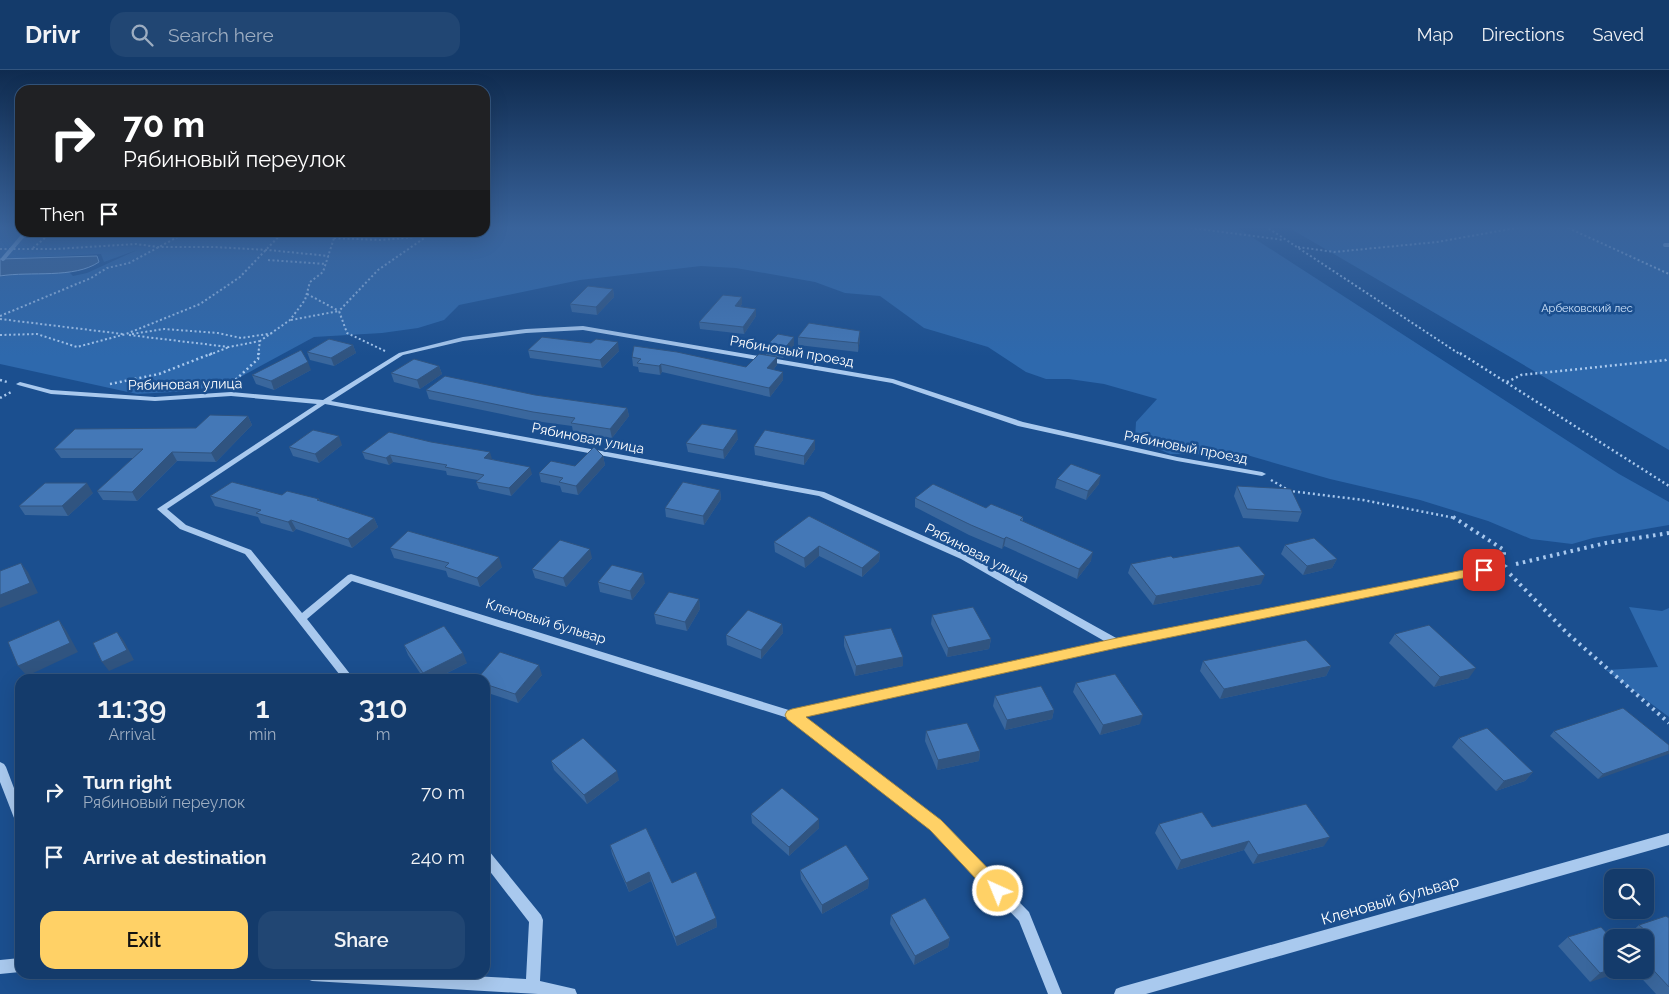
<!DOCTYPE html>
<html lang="en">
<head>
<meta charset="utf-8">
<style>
  :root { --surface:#143b6b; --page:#214673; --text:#f1f3f6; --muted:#9dadc1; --line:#33557e; --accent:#ffd166 }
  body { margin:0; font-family:Raleway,sans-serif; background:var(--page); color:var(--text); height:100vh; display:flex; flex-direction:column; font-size:19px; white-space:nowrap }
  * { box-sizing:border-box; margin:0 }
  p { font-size:16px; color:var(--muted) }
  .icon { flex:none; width:28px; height:28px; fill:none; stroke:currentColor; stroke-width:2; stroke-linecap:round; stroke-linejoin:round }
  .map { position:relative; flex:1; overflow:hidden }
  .side { position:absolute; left:15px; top:604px; width:475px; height:305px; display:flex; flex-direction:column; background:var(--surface); border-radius:15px; box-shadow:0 5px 20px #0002,0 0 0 1px var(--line) }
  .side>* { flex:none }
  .hud { position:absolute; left:15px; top:15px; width:475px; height:152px; border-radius:15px; box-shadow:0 5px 20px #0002,0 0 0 1px var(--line); background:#202124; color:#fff; overflow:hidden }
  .controls { position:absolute; left:1604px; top:799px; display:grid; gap:10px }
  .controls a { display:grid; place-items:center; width:50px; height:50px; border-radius:10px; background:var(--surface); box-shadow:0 5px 20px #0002,0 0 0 1px var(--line); font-size:25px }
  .pin { position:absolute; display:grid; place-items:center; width:42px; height:42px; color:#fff; margin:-21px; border-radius:10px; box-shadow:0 2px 8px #0006 }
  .me { position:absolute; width:55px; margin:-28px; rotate:316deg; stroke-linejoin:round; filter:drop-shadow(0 0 4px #0008) }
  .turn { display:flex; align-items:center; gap:18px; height:105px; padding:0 25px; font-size:22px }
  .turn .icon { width:65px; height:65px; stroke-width:2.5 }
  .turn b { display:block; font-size:35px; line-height:42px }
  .then { display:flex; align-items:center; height:48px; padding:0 25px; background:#0003; gap:10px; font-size:19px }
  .eta { display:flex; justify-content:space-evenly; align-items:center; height:85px; text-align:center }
  .eta b { font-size:30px; font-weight:600; line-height:35px }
  .primary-button { display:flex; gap:10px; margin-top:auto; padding:10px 25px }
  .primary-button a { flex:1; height:58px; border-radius:15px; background:var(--accent); color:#111; font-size:20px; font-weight:600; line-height:58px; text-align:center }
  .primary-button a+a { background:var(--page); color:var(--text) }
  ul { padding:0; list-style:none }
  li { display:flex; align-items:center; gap:15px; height:65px; padding:0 25px }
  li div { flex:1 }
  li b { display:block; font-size:19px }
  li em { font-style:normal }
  header { display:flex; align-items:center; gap:30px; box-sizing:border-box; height:70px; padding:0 25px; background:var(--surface); border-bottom:1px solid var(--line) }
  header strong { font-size:24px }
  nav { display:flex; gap:28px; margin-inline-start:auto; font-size:18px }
  .search { width:350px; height:45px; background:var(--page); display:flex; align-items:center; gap:12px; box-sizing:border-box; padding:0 18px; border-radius:15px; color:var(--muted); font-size:19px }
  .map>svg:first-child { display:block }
  .green { fill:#2e69ad }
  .water { fill:#3c6290; stroke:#9cc4f0 }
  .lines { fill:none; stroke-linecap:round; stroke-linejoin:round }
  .stream { stroke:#9cc4f0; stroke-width:4 }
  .path-far2 { stroke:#a9c9ee; stroke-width:2; stroke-dasharray:2 2.5; stroke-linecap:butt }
  .path-far1 { stroke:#a9c9ee; stroke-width:2.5; stroke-dasharray:2 3; stroke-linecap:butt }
  .path { stroke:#a9c9ee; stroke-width:4; stroke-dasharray:2.5 4.5; stroke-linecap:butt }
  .minor { fill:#a9c9ee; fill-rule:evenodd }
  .wall { fill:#3a679d }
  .shaded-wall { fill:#305480 }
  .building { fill:#4478b7; stroke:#305480 }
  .route { fill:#ffd166; stroke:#a68842 }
  .labels { text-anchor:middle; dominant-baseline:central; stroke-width:5; stroke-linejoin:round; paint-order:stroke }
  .far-park-label { font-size:11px; fill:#cfe3fa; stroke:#1b4f8f }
  .street-label { font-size:14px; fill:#fff; stroke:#1b4f8f }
  .near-street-label { font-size:16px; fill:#fff; stroke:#1b4f8f }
</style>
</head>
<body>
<header>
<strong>Drivr</strong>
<div class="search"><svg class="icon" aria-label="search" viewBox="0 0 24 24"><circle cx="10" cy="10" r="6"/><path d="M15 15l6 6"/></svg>Search here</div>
<nav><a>Map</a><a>Directions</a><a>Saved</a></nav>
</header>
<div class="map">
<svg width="1669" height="924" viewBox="0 0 1669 924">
  <rect width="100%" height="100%" fill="#1b4f8f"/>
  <path class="green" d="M0,156H20V162H485V156H1235L1619,404L1669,432V455L1593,468L1572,474L1531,469L1488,451L1420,430L1330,409L1247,385L1170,384L1135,369L1136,352L1157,329L1104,314L1069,309H1046L1026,302L988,277L924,258L880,226L845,223L815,212L736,198L701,196L580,210L459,235L444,250L418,258L382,263L314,267L233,311L191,321L137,324L0,294V207L25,203L69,202L73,206L87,203L137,180L104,192L101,184L0,189Z
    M1286,156H1669V380Z
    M1629,537L1662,541L1669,538V647L1606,600L1658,597Z"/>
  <path class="water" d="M97,186L99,192C74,209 31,201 0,206V189Z"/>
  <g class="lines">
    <path class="stream" d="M1665,175H1669
      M3,189L26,162"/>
    <path class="path-far2" d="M1177,156L1284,170
      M1265,156L1461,285
      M1564,156L1669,204
      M334,168L380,170L427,166
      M1298,177L1334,182L1437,172L1527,156
      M33,178L52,162
      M0,179H55L136,174L158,177H215L268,180L329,186
      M268,190L326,194
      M307,224L339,241
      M0,246L91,208L107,198L129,193L187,162
      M0,249L123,264
      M291,250L339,241
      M132,264L164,259L218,263L241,268L274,263
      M0,265L37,264L77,277L126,264L200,234L240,207L283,162
      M129,265L229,277L260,271
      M385,281L347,263L339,241L378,200L433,162
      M209,285L229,277
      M258,285L260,271L290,250L305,230L310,212L323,202L336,162"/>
    <path class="path-far1" d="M1460,283L1669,416
      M0,310L7,312
      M1507,312L1521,305L1666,290L1669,288
      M232,313L258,289L259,283
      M110,314L159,304L213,283
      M0,328L13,321
      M1271,410L1290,421L1363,430L1455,448"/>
    <path class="path" d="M1453,447L1504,480V486
      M1516,494L1606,473L1669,463
      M1510,504L1567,563L1669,653"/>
    <path class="minor" d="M583,256L893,309L1023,352L1177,387L1262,402L1266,404L1262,406L1177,391L1018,356L892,313L583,260L526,263L463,271L403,285L331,331L824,422L967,485L1118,569L1503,493L1508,496L1503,499L1117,577L802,647L939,751L1029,842L1062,924H1048L1019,851L931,759L788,648L352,511L307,549L354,609H343L245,484L180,459L157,439L317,334L231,326L155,331L51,324L18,315L16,314L20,312L51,320L155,327L231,322L323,330L399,283L463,267L526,259ZM325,334L819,426L961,489L1106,572L792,641L351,504L348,505L302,543L251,480L186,455L167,439Z
      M0,692L4,694L6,697L20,734V754L16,753L0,712Z
      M1669,763V775L1146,924H1114L1116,919L1121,917Z
      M485,779L489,781L541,845L543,850L540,911L575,919L577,924H538L312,911L307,909L305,904H435L526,909L529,852L485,795Z
      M20,888V902L0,904V890Z"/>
  </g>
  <path class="wall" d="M613,219L614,227L597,245L572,242L570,234Z
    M742,227V234L740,237L756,246L744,264L700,259L699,252Z
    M794,267V275L783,288L777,287V295L773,300L783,302V310L770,327L662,302L660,305L639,302L638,297L633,296L632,287L746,297L766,285L765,277Z
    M798,267L860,269L858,282L798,275Z
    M353,275L356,283L334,296L310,290L307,282Z
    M528,280L619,281L602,298L530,288Z
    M439,296L442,304L420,319L394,312L391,303Z
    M311,300L274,320L256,314L252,305Z
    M426,320L535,325L627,338L629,346L612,368L573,362L572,356L535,351L429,329Z
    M248,346L252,355L216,392L177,391L137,431L103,430L97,421L133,388H61L54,379L196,358Z
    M738,369L724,389L688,382L686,373Z
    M815,370V379L804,395L755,385L754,376Z
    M342,375L319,393L293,386L289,377Z
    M362,382L492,389L532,404L511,426L479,419L476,412L478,410L447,405L446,401L393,392L389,395L365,389Z
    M603,386L605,395L578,425L562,422L560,416L541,412L539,403L575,396Z
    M1057,409L1099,414L1086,430L1055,418Z
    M1237,416L1302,442L1298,452L1243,448L1234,426Z
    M720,420L721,429L704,455L666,447L665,438Z
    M93,423L68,446L25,445L19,436Z
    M282,425L319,429L320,431L374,448L378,457L352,478L296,459L293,462L261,453L258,447L215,436L210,426Z
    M915,428L986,438L1023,447V451L1091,491L1077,509L1004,476L1002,479L969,465L915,437Z
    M774,472L880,482L879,491L862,507L819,486L805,498L775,482Z
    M1285,475L1337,489L1332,498L1303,505L1281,484Z
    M390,478L502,497L480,517L448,507L446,501L394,488Z
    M592,488L566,517L535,508L532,499Z
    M1173,488L1261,514L1153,535L1128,503L1131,494Z
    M598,512L645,513L632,530L600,522Z
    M699,529L700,539L687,561L656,554L654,544Z
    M932,545L991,569L989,579L947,587L931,554Z
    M782,554L783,563L761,589L727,575L726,565Z
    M1395,564L1469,608L1434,617L1389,573Z
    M844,566L903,587V596L855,606L844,576Z
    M404,575L467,593L435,609H424L408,585Z
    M1203,591L1331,596L1326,606L1220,629L1200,601Z
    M542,605L518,633L485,622V609Z
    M1076,613L1140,654L1100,665L1073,622Z
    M995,626L1054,640L1052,649L1005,660L993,636Z
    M926,661L980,681L979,691L937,700L925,671Z
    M1554,661L1669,675L1598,709L1550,666Z
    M1459,668L1533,702L1525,711L1496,721L1452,677Z
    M551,691L619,710L587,734L554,700Z
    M751,744L819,749V758L789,786L752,753Z
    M1159,754L1212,757L1324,776L1253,794L1244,780L1177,800L1155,763Z
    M610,775L716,848L717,857L677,876L651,811L629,822L612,784Z
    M800,800L869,809L868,818L822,844L801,809Z
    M891,845L950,868L948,877L914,895L890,854Z
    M1669,848V924H1656L1634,900H1645V868L1631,866L1629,864L1639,855Z
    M1568,867L1612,900L1590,912L1558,876Z"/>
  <path class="shaded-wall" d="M613,219L614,227L597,245L596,237Z
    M742,227V234L735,243V236Z
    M756,239V246L744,264L743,257Z
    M860,261V269L858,282V273Z
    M794,267V275L783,288V280Z
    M618,272L619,281L602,298L600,290Z
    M353,275L356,283L334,296L331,288Z
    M777,287V295L767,307V298Z
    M308,292L311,300L274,320L271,311Z
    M661,294L662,302L660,305L659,296Z
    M439,296L442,304L420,319L417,310Z
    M783,302V310L770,327L769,318Z
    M627,338L629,346L612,368L610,359Z
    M248,346L252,355L216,392L211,383Z
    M737,360L738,369L724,389L723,380Z
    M339,366L342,375L319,393L315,384Z
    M815,370V379L804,395V386Z
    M172,382L177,391L137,431L132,422Z
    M490,382L492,389L484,388Z
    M390,385L393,392L389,395L386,388Z
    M603,386L605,395L578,425L576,416Z
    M530,397L532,404L511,426L509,418Z
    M1101,405L1099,414L1086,430L1088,421Z
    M87,413L93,423L68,446L62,436Z
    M720,420L721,429L704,455L703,446Z
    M374,448L378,457L352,478L348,469Z
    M291,450L296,459L293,462L288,452Z
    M1006,467L1004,476L1002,479L1004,469Z
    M819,476V486L805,498L804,488Z
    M590,479L592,488L566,517L563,508Z
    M880,482L879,491L862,507V498Z
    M1093,482L1091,491L1077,509L1079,499Z
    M499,487L502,497L480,517L477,508Z
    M1337,489L1332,498L1303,505L1307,496Z
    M21,493L28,502L38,523L0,538V525Z
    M643,503L645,513L632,530L630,521Z
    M1265,505L1261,514L1153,535L1156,526Z
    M699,529L700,539L687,561L685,552Z
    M59,550L66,560L78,582L27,606L18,596Z
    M782,554L783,563L761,589V580Z
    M117,562L124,571L134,590L109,601L102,592Z
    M991,569L989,579L947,587L948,578Z
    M463,583L467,593L435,609H425L423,603Z
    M903,587V596L855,606L856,596Z
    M539,595L542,605L518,633L515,624Z
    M1331,596L1326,606L1220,629L1224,619Z
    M1476,598L1469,608L1434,617L1440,607Z
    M1054,640L1052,649L1005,660L1007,650Z
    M1143,645L1140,654L1100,665L1103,655Z
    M980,681L979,691L937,700L938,690Z
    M1669,681V684L1598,709L1603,704Z
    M617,701L619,710L587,734L584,725Z
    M1533,702L1525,711L1496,721L1504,711Z
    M819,749V758L789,786V777Z
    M1330,767L1324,776L1253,794L1258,785Z
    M1249,771L1244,780L1177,800L1181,790Z
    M649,802L651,811L629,822L626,813Z
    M869,809L868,818L822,844V835Z
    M716,848L717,857L677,876L675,867Z
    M950,868L948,877L914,895L915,886Z
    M1612,899L1628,900L1590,912L1600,903Z"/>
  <path class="building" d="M588,216L613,219L596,237L570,234Z
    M723,225L742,227L735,236L756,239L743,257L699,252Z
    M809,253L860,261L858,273L798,267Z
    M778,264L794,267L783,280L765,277Z
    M542,267L591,273L596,269L618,272L600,290L528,280Z
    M329,269L353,275L331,288L307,282Z
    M634,276L677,282L746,297L759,284L777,287L767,298L783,302L769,318L661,294L659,296L637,293L641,289L632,287Z
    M301,280L308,292L271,311L252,305Z
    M414,289L439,296L417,310L391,303Z
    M445,306L535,325L627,338L610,359L571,353L575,348L533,342L426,320Z
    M210,345L248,346L211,383L172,382L132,422L97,421L143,379H54L75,359L196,358Z
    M702,354L737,360L723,380L686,373Z
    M313,360L339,366L315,384L289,377Z
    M765,360L815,370L804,386L754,376Z
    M389,362L431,372L490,382L484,388L530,397L509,418L476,412L484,405L445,397L447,395L390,385L386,388L362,382Z
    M594,377L603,386L576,416L559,412L563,408L539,403L551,391L575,396Z
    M1071,394L1101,405L1088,421L1057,409Z
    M232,412L282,425L287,421L319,429L317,430L374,448L348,469L291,450L288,452L256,443L261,440L210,426Z
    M683,412L720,420L703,446L665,438Z
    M45,413H87L62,436H19Z
    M933,414L986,438L991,434L1023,447L1020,450L1093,482L1079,499L1006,467L1004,469L971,455L915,428Z
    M1237,416L1291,419L1302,442L1247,439Z
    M809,446L880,482L862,498L819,476L804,488L774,472Z
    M408,461L499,487L477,508L445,497L449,493L390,478Z
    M1314,468L1337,489L1307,496L1285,475Z
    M560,470L590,479L563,508L532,499Z
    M1239,476L1265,505L1156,526L1131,494L1171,486L1173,488Z
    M21,493L30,513L0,525V501Z
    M612,495L643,503L630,521L598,512Z
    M669,522L699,529L685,552L654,544Z
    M973,537L991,569L948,578L932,545Z
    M748,540L782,554L761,580L726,565Z
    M59,550L70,573L18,596L8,572Z
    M1429,555L1476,598L1440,607L1395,564Z
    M444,556L463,583L423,603L404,575Z
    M891,558L903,587L856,596L844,566Z
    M117,562L127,580L102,592L93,573Z
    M1306,570L1331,596L1224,619L1203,591Z
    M500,582L539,595L515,624L485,614V609H477Z
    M1115,604L1143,645L1103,655L1076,613Z
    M1041,616L1054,640L1007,650L995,626Z
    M1623,638L1669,675V681L1603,704L1554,661Z
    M967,653L980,681L938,690L926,661Z
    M1487,658L1533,702L1504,711L1459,668Z
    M583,668L617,701L584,725L551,691Z
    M782,718L819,749L789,777L751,744Z
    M1306,734L1330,767L1258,785L1249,771L1181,790L1159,754L1202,742L1212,757Z
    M646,758L672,813L696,802L716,848L675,867L649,802L626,813L610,775Z
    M846,775L869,809L822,835L800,800Z
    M925,828L950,868L915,886L891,845Z
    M1666,846L1669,848V917L1645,891V868H1627L1646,861L1639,855Z
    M1601,857L1612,869V899L1600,903L1568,867Z"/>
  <linearGradient id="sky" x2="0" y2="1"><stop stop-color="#0f2b4f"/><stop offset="0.55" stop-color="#39639b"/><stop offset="1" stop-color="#39639b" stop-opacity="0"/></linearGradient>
  <rect width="1669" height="286" fill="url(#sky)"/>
  <path class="route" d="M1484,496L1490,500L1488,503L1117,578L806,647L941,750L1004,815L1007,821L1004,826L998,829L992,826L930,760L787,649L785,645L787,641L792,639L1117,568Z"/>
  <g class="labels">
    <g class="far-park-label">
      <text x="1587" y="238">Арбековский лес</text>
    </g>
    <g class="street-label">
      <text transform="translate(792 281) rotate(10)">Рябиновый проезд</text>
      <text transform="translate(185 314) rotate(-1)">Рябиновая улица</text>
      <text transform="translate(588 368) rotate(11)">Рябиновая улица</text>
      <text transform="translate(1186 377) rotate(11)">Рябиновый проезд</text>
      <text transform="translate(977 483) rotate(27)">Рябиновая улица</text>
      <text transform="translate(546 551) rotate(17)">Кленовый бульвар</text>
    </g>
    <g class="near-street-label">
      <text transform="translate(1390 830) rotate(-16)">Кленовый бульвар</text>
    </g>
  </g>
</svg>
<div class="controls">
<a><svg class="icon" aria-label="search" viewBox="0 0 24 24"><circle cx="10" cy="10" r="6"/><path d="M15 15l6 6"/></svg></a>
<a><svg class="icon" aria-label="layers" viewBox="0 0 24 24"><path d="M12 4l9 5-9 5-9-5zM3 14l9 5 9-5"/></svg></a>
</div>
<div class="pin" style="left:1484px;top:500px;background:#d93025"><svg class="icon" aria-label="arrive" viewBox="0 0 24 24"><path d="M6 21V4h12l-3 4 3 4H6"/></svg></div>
<svg class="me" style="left:998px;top:821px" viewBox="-20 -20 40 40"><circle r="17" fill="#ffd166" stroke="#fff" stroke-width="3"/><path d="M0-11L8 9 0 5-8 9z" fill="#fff"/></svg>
<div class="hud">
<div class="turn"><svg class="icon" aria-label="right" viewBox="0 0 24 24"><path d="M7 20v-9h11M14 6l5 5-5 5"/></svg><div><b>70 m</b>Рябиновый переулок</div></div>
<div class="then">Then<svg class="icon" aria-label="arrive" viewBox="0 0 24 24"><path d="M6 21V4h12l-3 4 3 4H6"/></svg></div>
</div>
<section class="side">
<div class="eta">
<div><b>11:39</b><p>Arrival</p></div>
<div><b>1</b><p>min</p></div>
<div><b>310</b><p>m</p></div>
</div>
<ul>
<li><svg class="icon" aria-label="right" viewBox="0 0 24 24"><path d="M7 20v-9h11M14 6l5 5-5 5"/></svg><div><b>Turn right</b><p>Рябиновый переулок</p></div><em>70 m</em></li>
<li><svg class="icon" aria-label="arrive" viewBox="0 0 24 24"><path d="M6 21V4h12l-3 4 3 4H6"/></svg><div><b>Arrive at destination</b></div><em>240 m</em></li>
</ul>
<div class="primary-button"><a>Exit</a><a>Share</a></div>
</section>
</div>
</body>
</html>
